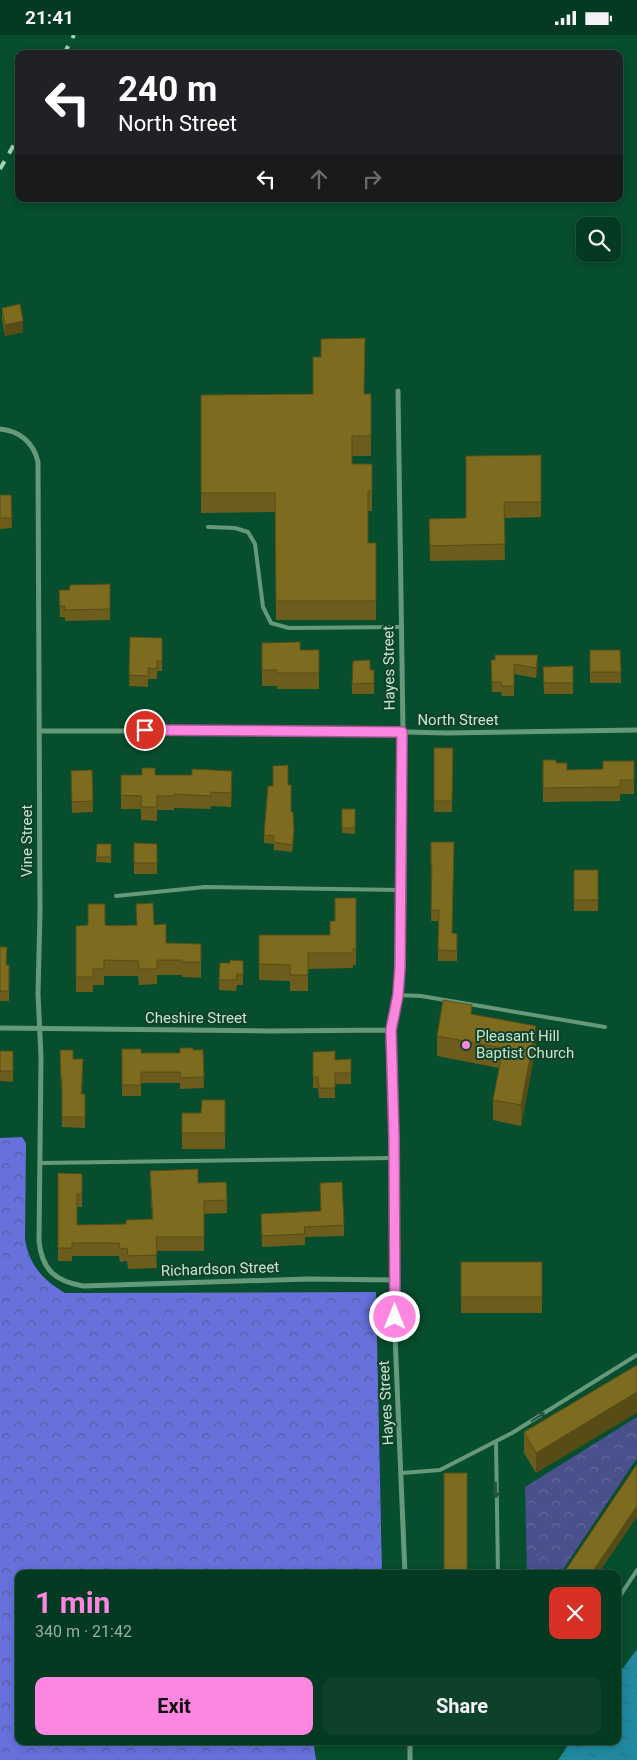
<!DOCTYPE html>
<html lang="en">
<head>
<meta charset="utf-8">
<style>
  :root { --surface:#043a22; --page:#0d412a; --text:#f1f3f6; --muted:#97ada5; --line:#255440; --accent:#fd86e1 }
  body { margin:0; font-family:Roboto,sans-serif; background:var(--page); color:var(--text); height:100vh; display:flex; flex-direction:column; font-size:19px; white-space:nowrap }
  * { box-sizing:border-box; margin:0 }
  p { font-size:16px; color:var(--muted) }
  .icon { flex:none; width:28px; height:28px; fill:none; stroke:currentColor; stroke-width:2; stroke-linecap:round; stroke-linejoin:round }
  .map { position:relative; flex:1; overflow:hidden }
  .details { position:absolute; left:15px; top:1535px; width:606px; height:175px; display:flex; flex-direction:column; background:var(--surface); border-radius:10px; box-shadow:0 2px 8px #0003,0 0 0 1px var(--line) }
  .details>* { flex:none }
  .banner { position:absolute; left:15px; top:15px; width:608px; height:152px; border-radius:10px; box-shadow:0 2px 8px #0003,0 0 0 1px var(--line); background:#202124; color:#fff; overflow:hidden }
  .tools { position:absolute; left:576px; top:182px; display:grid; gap:10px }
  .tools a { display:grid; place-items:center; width:45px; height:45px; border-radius:10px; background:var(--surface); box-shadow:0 2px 8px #0003,0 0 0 1px var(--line); font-size:25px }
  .pin { position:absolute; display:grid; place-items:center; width:42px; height:42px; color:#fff; margin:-21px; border:2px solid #fff; border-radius:50%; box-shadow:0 1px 5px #0007 }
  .me { position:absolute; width:55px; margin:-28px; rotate:0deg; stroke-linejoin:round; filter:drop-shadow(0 0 4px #0008) }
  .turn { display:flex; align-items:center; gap:18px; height:105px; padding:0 20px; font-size:22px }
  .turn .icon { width:65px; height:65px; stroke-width:2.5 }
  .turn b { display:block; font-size:35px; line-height:42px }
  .lanes { display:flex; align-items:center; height:48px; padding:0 20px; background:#0003; justify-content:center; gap:25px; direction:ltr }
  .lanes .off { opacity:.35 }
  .round { display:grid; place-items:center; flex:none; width:52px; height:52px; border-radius:10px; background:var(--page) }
  .summary { display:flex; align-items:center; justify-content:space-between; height:85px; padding:0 20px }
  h1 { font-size:30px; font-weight:700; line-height:38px; color:var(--accent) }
  .primary-button { display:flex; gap:10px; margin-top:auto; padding:10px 20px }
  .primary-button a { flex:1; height:58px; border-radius:10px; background:var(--accent); color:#111; font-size:20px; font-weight:700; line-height:58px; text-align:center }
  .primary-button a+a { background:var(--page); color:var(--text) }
  .status { display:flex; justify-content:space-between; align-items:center; height:35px; padding:0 25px; background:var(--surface); direction:ltr }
  .status svg { height:14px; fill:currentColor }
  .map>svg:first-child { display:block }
  .forest { fill:url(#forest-crowns) }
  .park { fill:url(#park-crowns) }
  .water { fill:url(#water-ripples) }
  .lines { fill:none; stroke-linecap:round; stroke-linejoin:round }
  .service { stroke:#669979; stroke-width:4 }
  .minor { stroke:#669979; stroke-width:5 }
  .rail { stroke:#a5d1b7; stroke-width:4; stroke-dasharray:9 9; stroke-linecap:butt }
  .wall { fill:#6c5d1c }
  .shaded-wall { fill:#584c16 }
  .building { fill:#7d6c20; stroke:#584c16 }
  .oneway { stroke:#245239 }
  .route-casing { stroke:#a45792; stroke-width:12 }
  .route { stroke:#fd86e1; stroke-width:9 }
  .poi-dot { fill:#fd86e1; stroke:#144029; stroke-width:2 }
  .labels { text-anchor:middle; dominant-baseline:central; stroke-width:4; stroke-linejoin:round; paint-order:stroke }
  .street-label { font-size:15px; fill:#c1e8cf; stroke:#144029 }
  .poi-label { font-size:15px; fill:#c1e8cf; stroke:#144029; text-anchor:start }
</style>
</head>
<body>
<div class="status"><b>21:41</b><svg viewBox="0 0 49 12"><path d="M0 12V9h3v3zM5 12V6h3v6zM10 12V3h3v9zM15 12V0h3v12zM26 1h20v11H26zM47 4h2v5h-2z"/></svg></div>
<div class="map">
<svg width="637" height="1725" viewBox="0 0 637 1725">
  <defs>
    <pattern id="forest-crowns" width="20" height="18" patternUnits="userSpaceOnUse" patternTransform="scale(1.25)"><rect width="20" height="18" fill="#6770db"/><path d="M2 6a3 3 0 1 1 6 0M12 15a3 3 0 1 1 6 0" fill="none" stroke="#555f9c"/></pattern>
    <pattern id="park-crowns" width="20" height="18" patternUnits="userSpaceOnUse" patternTransform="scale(1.25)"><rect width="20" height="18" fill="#49508c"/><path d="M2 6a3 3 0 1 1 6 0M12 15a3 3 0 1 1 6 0" fill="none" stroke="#61699b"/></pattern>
    <pattern id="water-ripples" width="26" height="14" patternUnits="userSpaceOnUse" patternTransform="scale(1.25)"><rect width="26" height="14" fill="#1f89a0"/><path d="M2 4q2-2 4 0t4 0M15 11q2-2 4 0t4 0" fill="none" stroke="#28727e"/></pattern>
  </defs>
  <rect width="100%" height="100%" fill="#064e2d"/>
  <path class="forest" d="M22,1102L26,1108L25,1204C29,1230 43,1245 65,1258L376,1257L382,1539H19V1706H321L314,1712L316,1725H0V1103Z"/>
  <path class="park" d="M637,1382V1423L560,1539H527L525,1452Z"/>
  <path class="water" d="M637,1614V1725H558L571,1706H618V1640Z"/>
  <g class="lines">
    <path class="service" d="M208,492L235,493L248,497L255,509L263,572L271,588L289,593L401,592
      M116,861L205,852L401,855
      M398,960L421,961L605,992
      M40,1128L394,1123
      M496,1407L498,1539
      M402,1438L440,1435L512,1398L637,1320
      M618,1564L637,1535
      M410,1708L436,1706"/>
    <path class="minor" d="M398,356L403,697L400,932L398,960L391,995L394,1103L395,1301L405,1539
      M0,394C20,396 34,408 38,427L40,877L38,959L41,1022L39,1206C42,1235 55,1246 83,1251L308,1244L395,1245
      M39,696H366L446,698L637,695
      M0,993L270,996L391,995
      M410,1706V1725"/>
    <path class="rail" d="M64,19L74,0
      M0,134L19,101"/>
  </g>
  <path class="wall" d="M2,273L23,297L5,301L2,284Z
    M321,304L364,359H371V421H352V429H372V476H368V508H376V585H276L275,477L201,478V360L313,359L321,322Z
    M541,420V482L504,483L505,525L430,526L429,484L466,483Z
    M0,460H11L12,493L0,494Z
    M110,549V585L65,586V582H60L59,555H69Z
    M130,602L162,603V636H157V644H148V652L129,651Z
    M262,608L300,615H319V654H277V651H262Z
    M590,615H620L621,648H590Z
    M491,625L538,630L536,643L514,639V661H502L501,657H492Z
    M573,631V659H544L543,632Z
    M370,635H374V659H352V649Z
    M434,713H453L452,777H434Z
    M543,725L556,728L567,735L603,734L634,726V759H620V766L543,767Z
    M92,735L93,777L72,778L71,736Z
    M121,740H155L232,750L231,772L211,771V774L174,773V775H157V786L141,785V774H121Z
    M288,750L294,803L292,817L274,815V809L264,808V800Z
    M342,774H355V799L342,798Z
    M431,807L452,898L457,899V926H438V886H431L432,841H431Z
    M134,808L157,809V839H134Z
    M111,809V828L96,827V822Z
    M574,835H598V876H574Z
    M356,863V930H353V933L308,934V956H290V946L259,945V900H330L335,886Z
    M105,890H154L166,908L201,909V943L182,942V940H157V949L139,950L138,941H104V950H93V957H76V891Z
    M0,912L7,930H9V966H0Z
    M243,936V950H237L236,956L219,955V945Z
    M472,979L536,1011L521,1091L493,1085V1065L499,1033L437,1021V1001Z
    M122,1014L141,1018H180L193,1015H203L204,1053L180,1054V1048H141V1061H122Z
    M60,1015L73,1024L83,1034L82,1059H85V1093L62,1092V1054H61Z
    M0,1016H13V1047L0,1046Z
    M313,1017L335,1025L351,1024V1049H335V1063H319L318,1053H313Z
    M225,1065V1114H182V1078H201Z
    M150,1136L198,1148L227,1165V1178L204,1179V1216H156L157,1233L128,1234L127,1226L120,1227L119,1221H72V1226H58V1138L82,1139V1172H77V1190L126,1189L152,1184Z
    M320,1148L344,1190V1201L305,1202V1210L262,1212L261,1179L321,1176Z
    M461,1227H542V1278H461Z
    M637,1330L536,1438L524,1418V1397Z"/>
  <path class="shaded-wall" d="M23,286V297L5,301V290Z
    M538,620V630L536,643V633Z
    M232,736V750L231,772V758Z
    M536,991V1011L521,1091V1070Z
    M637,1357V1378L536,1438V1418Z
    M637,1471V1482L598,1539H591Z"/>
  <path class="building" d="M20,269L23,286L5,290L2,273Z
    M365,303L364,359H371V401H352V429H372V456H368V508H376V566H276L275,458H201V360L313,359V322H321V304Z
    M541,420V467H504L505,509L430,511L429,484L466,483V421Z
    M0,460H11L12,483H0Z
    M110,549V574L65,575V571H60L59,555H69L70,550Z
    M130,602L162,603V626H157V634L148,633V641L129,640Z
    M300,607V615H319V638H277V635H262V608Z
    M590,615H620L621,637H590Z
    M495,620H538L536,633L514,629V651H502L501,647H492L491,625H495Z
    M370,625V635H374V648L352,649L353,626Z
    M573,631V648H544L543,632Z
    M434,713H453L452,766H434Z
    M543,725H556V728H567V735L603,734V726H634V745H620V752L543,753Z
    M288,730V750H291V777H293L294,796L292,810L274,807V801L264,800L268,751H273V731Z
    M142,733H155V740H192V734L232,736L231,758L211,757V761L174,759V761H157V772H141V761L121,760V740H142Z
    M92,735L93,766L72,767L71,736Z
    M342,774H355V793H342Z
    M431,807H454L452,898L457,899V916L438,915L439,875H431L432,830H431Z
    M134,808L157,809V828H134Z
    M97,809H111V822H96Z
    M574,835H598V865H574Z
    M335,863H356V914H353V918H308V940H290V930L259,929V900H330V886H335Z
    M153,868L154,890L166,889V908L201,909V927H182V925H157V934H139L138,926L104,925V934H93V942H76V891L88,890V869H105V890L111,891L137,890L136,869Z
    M0,912H7L6,930H9V956H0Z
    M230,925L243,926V939H237L236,945H219L220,928H230Z
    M443,965L472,970L471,979L536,991L521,1070L493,1065L503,1013L437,1001Z
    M180,1013H193V1015H203L204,1042L180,1043V1037H141V1050H122V1014H141V1018H180Z
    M60,1015H73V1024H83L81,1059H85V1082H62V1043H61Z
    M0,1016H13V1036H0Z
    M335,1016V1025L351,1024V1038H335V1053H319L318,1042H313V1017Z
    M202,1065H225V1098H182V1078H201Z
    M198,1134V1148L226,1147L227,1165L204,1166V1202H156L157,1220L128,1221L127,1213L120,1214L119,1208H72V1213H58V1138L82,1139V1159H77V1190L126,1189V1185L153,1184L150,1136Z
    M342,1147L344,1190L304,1192L305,1199L262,1201L261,1179L321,1176L320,1148Z
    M461,1227H542V1262H461Z
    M637,1330V1357L536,1418L524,1397Z
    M637,1429V1471L591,1539H563Z
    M444,1438H467V1539H444Z"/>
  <defs><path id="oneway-shaft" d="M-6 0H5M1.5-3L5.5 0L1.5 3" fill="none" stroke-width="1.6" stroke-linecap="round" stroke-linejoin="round" transform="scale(1.25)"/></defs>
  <g class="oneway">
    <use href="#oneway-shaft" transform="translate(538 1382) rotate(-32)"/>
    <use href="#oneway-shaft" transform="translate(496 1455) rotate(89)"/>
  </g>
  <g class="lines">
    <g class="route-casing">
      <path id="route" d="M145,695L402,697L400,932L398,960L391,995L394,1103L395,1282"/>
    </g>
    <use href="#route" class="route"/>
  </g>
  <circle class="poi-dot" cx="466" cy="1010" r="5"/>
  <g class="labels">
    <g class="street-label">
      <text transform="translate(389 633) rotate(-91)">Hayes Street</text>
      <text x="458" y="685">North Street</text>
      <text transform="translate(27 806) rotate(-90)">Vine Street</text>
      <text x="196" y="983">Cheshire Street</text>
      <text transform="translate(220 1234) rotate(-2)">Richardson Street</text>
      <text transform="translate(386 1368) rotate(-93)">Hayes Street</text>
    </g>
    <g class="poi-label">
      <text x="476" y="1001">Pleasant Hill<tspan x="476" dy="17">Baptist Church</tspan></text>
    </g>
  </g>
</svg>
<div class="tools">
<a><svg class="icon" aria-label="search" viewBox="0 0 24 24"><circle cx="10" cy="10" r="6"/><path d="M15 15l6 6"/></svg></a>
</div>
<div class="pin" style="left:145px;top:695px;background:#d93025"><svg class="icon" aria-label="arrive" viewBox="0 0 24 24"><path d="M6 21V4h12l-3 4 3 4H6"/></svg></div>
<svg class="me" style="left:395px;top:1282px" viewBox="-20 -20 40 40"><circle r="17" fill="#fd86e1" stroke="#fff" stroke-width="3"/><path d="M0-11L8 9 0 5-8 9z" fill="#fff"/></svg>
<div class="banner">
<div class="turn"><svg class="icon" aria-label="left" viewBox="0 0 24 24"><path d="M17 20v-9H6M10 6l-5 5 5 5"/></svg><div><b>240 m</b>North Street</div></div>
<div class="lanes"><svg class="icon" aria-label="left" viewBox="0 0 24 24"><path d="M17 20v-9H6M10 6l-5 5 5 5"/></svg><svg class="icon off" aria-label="ahead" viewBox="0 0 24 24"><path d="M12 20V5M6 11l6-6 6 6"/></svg><svg class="icon off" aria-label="right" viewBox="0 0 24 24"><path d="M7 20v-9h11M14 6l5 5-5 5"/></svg></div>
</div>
<section class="details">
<div class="summary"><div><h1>1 min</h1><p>340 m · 21:42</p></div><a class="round" style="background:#d93025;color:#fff"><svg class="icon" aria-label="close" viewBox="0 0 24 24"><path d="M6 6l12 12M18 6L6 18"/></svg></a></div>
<div class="primary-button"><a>Exit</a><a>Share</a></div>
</section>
</div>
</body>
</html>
